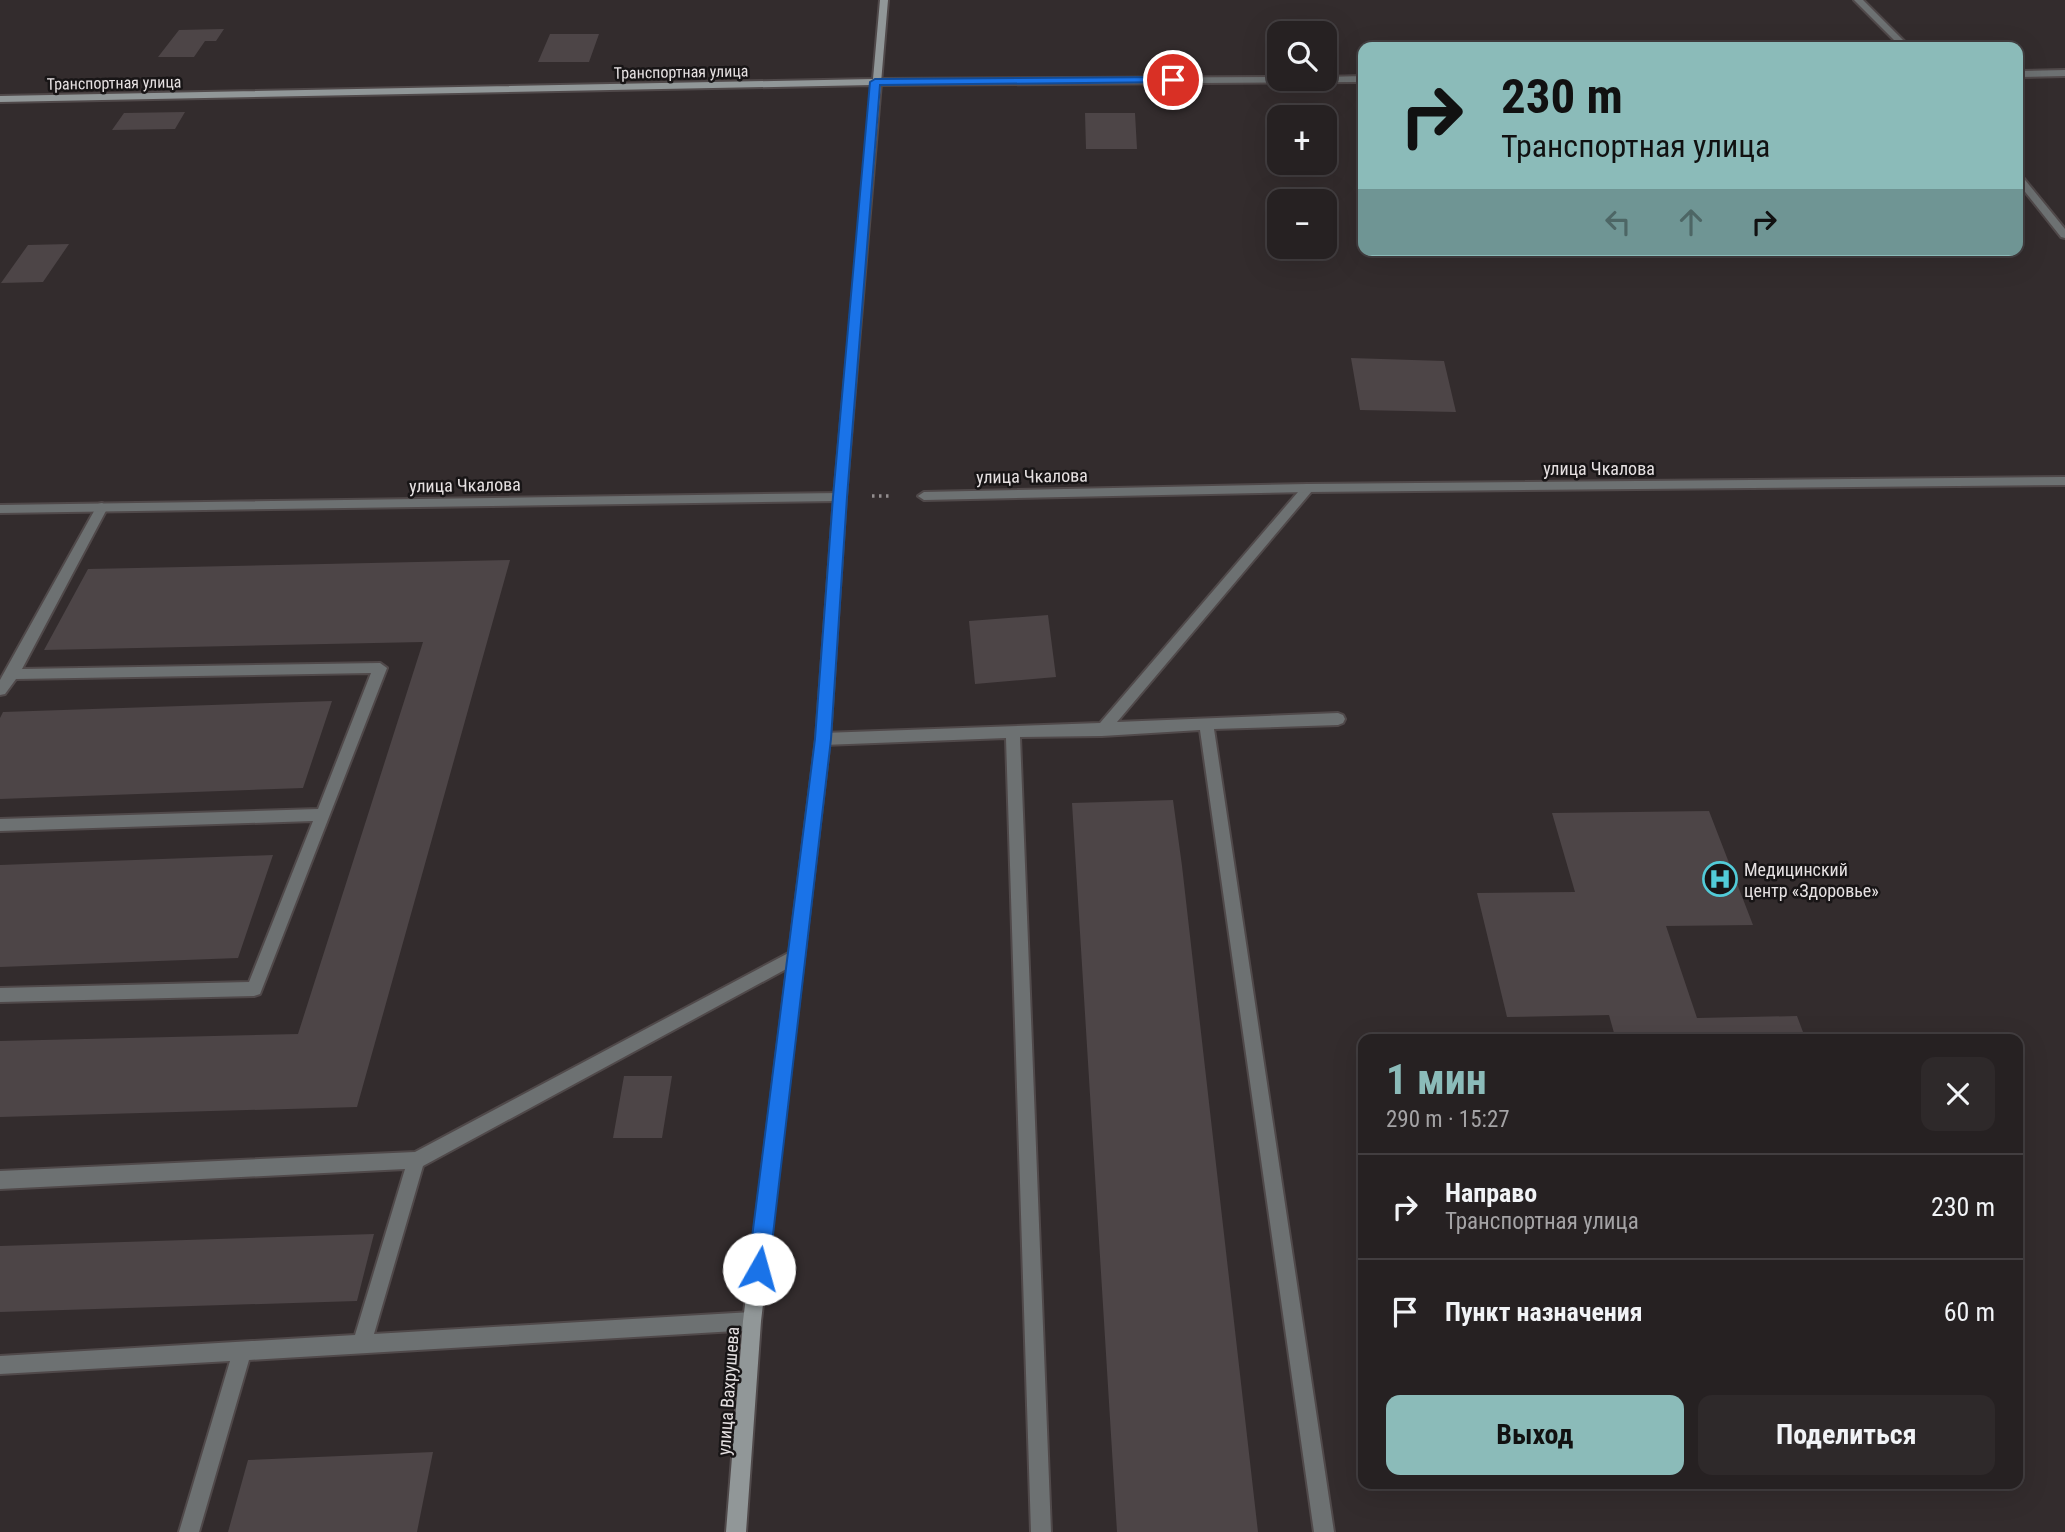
<!DOCTYPE html>
<html lang="ru">
<head>
<meta charset="utf-8">
<style>
  :root { --surface:#262122; --page:#2e292a; --text:#f1f3f6; --muted:#a4a3a5; --line:#423e40; --accent:#8bbbb9 }
  body { margin:0; font-family:"Roboto Condensed",sans-serif; background:var(--page); color:var(--text); height:100vh; display:flex; flex-direction:column; font-size:26px; white-space:nowrap }
  * { box-sizing:border-box; margin:0 }
  p { font-size:23px; color:var(--muted) }
  .icon { flex:none; width:38px; height:38px; fill:none; stroke:currentColor; stroke-width:2; stroke-linecap:round; stroke-linejoin:round }
  .map { position:relative; flex:1; overflow:hidden }
  .side { position:absolute; left:1358px; top:1034px; width:665px; height:455px; display:flex; flex-direction:column; background:var(--surface); border-radius:14px; box-shadow:0 7px 28px #0002,0 0 0 2px var(--line) }
  .side>* { flex:none }
  .top-card { position:absolute; left:1358px; top:42px; width:665px; height:214px; border-radius:14px; box-shadow:0 7px 28px #0002,0 0 0 2px var(--line); background:#8bbbb9; color:#111; overflow:hidden }
  .fabs { position:absolute; left:1267px; top:21px; display:grid; gap:14px }
  .fabs a { display:grid; place-items:center; width:70px; height:70px; border-radius:14px; background:var(--surface); box-shadow:0 7px 28px #0002,0 0 0 2px var(--line); font-size:35px }
  .pin { position:absolute; display:grid; place-items:center; width:60px; height:60px; color:#fff; margin:-30px; border:4px solid #fff; border-radius:50%; box-shadow:0 2px 7px #0007 }
  .me { position:absolute; width:77px; margin:-38px; rotate:7deg; stroke-linejoin:round; filter:drop-shadow(0 0 5px #0008) }
  .turn { display:flex; align-items:center; gap:24px; height:147px; padding:0 28px; font-size:32px }
  .turn .icon { width:91px; height:91px; stroke-width:2.5 }
  .turn b { display:block; font-size:49px; line-height:60px }
  .lanes { display:flex; align-items:center; height:66px; padding:0 28px; background:#0003; justify-content:center; gap:35px; direction:ltr }
  .lanes .off { opacity:.35 }
  .round { display:grid; place-items:center; flex:none; width:74px; height:74px; border-radius:14px; background:var(--page) }
  .head { display:flex; align-items:center; justify-content:space-between; height:119px; padding:0 28px }
  h1 { font-size:42px; font-weight:700; line-height:52px; color:var(--accent) }
  .primary-button { display:flex; gap:14px; margin-top:auto; padding:14px 28px }
  .primary-button a { flex:1; height:80px; border-radius:14px; background:var(--accent); color:#111; font-size:28px; font-weight:700; line-height:80px; text-align:center }
  .primary-button a+a { background:var(--page); color:var(--text) }
  ul { padding:0; list-style:none }
  li { display:flex; align-items:center; gap:21px; height:105px; padding:0 28px; border-top:2px solid var(--line) }
  li div { flex:1 }
  li b { display:block; font-size:26px }
  li em { font-style:normal }
  .map>svg:first-child { display:block }
  .building { fill:#4d4547 }
  .lines { fill:none; stroke-linecap:round; stroke-linejoin:round }
  .lane-casing { stroke:#50494a; stroke-width:4 }
  .street-casing { stroke:#50494a; stroke-width:4 }
  .secondary-casing { stroke:#50494a; stroke-width:4 }
  .path { stroke:#938d8e; stroke-width:3.5; stroke-dasharray:2.5 4.5; stroke-linecap:butt }
  .lane { fill:#6d7172; fill-rule:evenodd }
  .street { fill:#6d7172; fill-rule:evenodd }
  .secondary { fill:#919798; fill-rule:evenodd }
  .route { fill:#1a73e8; stroke:#114b97; stroke-width:2 }
  .labels { text-anchor:middle; dominant-baseline:central; stroke-width:5; stroke-linejoin:round; paint-order:stroke }
  .far-street-label { font-size:16px; fill:#e6e1e2; stroke:#181516 }
  .street-label { font-size:18px; fill:#e6e1e2; stroke:#181516 }
  .poi-label { font-size:18px; fill:#e6e1e2; stroke:#181516; text-anchor:start }
</style>
</head>
<body>
<div class="map">
<svg width="2065" height="1532" viewBox="0 0 2065 1532">
  <rect width="100%" height="100%" fill="#332c2d"/>
  <path class="building" d="M224,29L216,41H205L194,57H158L179,30Z
    M550,34H599L589,62H538Z
    M185,112L175,129L112,130L124,113Z
    M1085,113H1135L1137,149H1086Z
    M69,244L43,282L1,283L28,245Z
    M1351,358L1444,361L1456,412L1360,410Z
    M510,560L357,1107L0,1117V1041L298,1034L423,642L44,650L88,569Z
    M1048,615L1056,677L975,684L969,621Z
    M332,701L303,788L0,799V718L3,712Z
    M1173,800L1182,866L1258,1532H1117L1072,803Z
    M1709,811L1753,925L1666,926L1697,1018L1797,1016L1806,1040H1616L1609,1015L1507,1017L1477,893L1575,892L1552,813Z
    M273,855L238,958L0,967V865Z
    M624,1076H672L662,1138H613Z
    M374,1234L357,1301L0,1312V1246Z
    M433,1452L417,1532H228L248,1460Z"/>
  <g class="lines">
    <g class="lane-casing">
      <path id="lane" d="M1308,484L1312,485V491L1117,722L1338,713L1343,715L1345,719L1343,723L1338,725L1214,729L1334,1532H1314L1200,730L1102,736L1020,737L1051,1532H1031L1006,738L823,745L818,743L816,739L818,735L823,733L1100,723L1304,485Z
        M102,503L108,507L22,669L380,663L387,668L262,989L260,994L254,996L0,1002V988L249,982L313,821L0,831V819L318,809L371,673L16,679L5,694L0,695V680L98,504Z
        M796,949L801,951L804,956L801,961L423,1166L374,1334L752,1312L758,1315L761,1321L758,1327L752,1330L249,1360L199,1532H179L230,1361L0,1374V1356L355,1335L405,1169L0,1189V1171L415,1152Z"/>
    </g>
    <g class="street-casing">
      <path id="street" d="M1854,0H1863L1910,47H1901Z
        M2065,70V76L2018,77V71Z
        M1363,76V82L875,85L871,82L875,79L1279,77V79H1325V77Z
        M2018,174L2021,175L2065,229V238L2061,237L2018,183Z
        M2065,477V485L1308,492L924,500L918,496L924,492L1308,484Z
        M840,493L846,497L840,501L0,513V505Z"/>
    </g>
    <g class="secondary-casing">
      <path id="secondary" d="M880,0H888L846,497L830,739L761,1321L746,1532H726L743,1321L816,739L834,497L872,85L0,102V96L873,79Z"/>
    </g>
    <path class="path" d="M872,496H892"/>
    <use href="#lane" class="lane"/>
    <use href="#street" class="street"/>
    <use href="#secondary" class="secondary"/>
  </g>
  <path class="route" d="M1173,77L1178,80L1177,82L880,85L847,497L831,739L769,1269L766,1276L759,1279L751,1276L748,1269L815,739L833,497L870,82L875,79Z"/>
  <defs>
    <g id="hospital-ring" transform="scale(1.75)"><circle r="9.5" fill="#181516" stroke="#52cbd8" stroke-width="1.5"/><path d="M-5-5h3v3.5h4V-5h3V5h-3V1.5h-4V5h-3Z" fill="#52cbd8"/></g>
  </defs>
  <g fill-rule="evenodd">
    <use href="#hospital-ring" x="1720" y="879"/>
  </g>
  <g class="labels">
    <g class="far-street-label">
      <text transform="translate(681 72) rotate(-1)">Транспортная улица</text>
      <text transform="translate(114 83) rotate(-1)">Транспортная улица</text>
    </g>
    <g class="street-label">
      <text x="1599" y="468">улица Чкалова</text>
      <text transform="translate(1032 476) rotate(-1)">улица Чкалова</text>
      <text transform="translate(465 485) rotate(-1)">улица Чкалова</text>
      <text transform="translate(728 1391) rotate(-86)">улица Вахрушева</text>
    </g>
    <g class="poi-label">
      <text x="1744" y="869">Медицинский<tspan x="1744" dy="21">центр «Здоровье»</tspan></text>
    </g>
  </g>
</svg>
<div class="fabs">
<a><svg class="icon" aria-label="search" viewBox="0 0 24 24"><circle cx="10" cy="10" r="6"/><path d="M15 15l6 6"/></svg></a>
<a>+</a>
<a>−</a>
</div>
<div class="pin" style="left:1173px;top:80px;background:#d93025"><svg class="icon" aria-label="arrive" viewBox="0 0 24 24"><path d="M6 21V4h12l-3 4 3 4H6"/></svg></div>
<svg class="me" style="left:759px;top:1269px" viewBox="-20 -20 40 40"><circle r="19" fill="#fff"/><path d="M0-13L10 11 0 6-10 11z" fill="#1a73e8"/></svg>
<div class="top-card">
<div class="turn"><svg class="icon" aria-label="right" viewBox="0 0 24 24"><path d="M7 20v-9h11M14 6l5 5-5 5"/></svg><div><b>230 m</b>Транспортная улица</div></div>
<div class="lanes"><svg class="icon off" aria-label="left" viewBox="0 0 24 24"><path d="M17 20v-9H6M10 6l-5 5 5 5"/></svg><svg class="icon off" aria-label="ahead" viewBox="0 0 24 24"><path d="M12 20V5M6 11l6-6 6 6"/></svg><svg class="icon" aria-label="right" viewBox="0 0 24 24"><path d="M7 20v-9h11M14 6l5 5-5 5"/></svg></div>
</div>
<section class="side">
<div class="head"><div><h1>1 мин</h1><p>290 m · 15:27</p></div><a class="round"><svg class="icon" aria-label="close" viewBox="0 0 24 24"><path d="M6 6l12 12M18 6L6 18"/></svg></a></div>
<ul>
<li><svg class="icon" aria-label="right" viewBox="0 0 24 24"><path d="M7 20v-9h11M14 6l5 5-5 5"/></svg><div><b>Направо</b><p>Транспортная улица</p></div><em>230 m</em></li>
<li><svg class="icon" aria-label="arrive" viewBox="0 0 24 24"><path d="M6 21V4h12l-3 4 3 4H6"/></svg><div><b>Пункт назначения</b></div><em>60 m</em></li>
</ul>
<div class="primary-button"><a>Выход</a><a>Поделиться</a></div>
</section>
</div>
</body>
</html>
